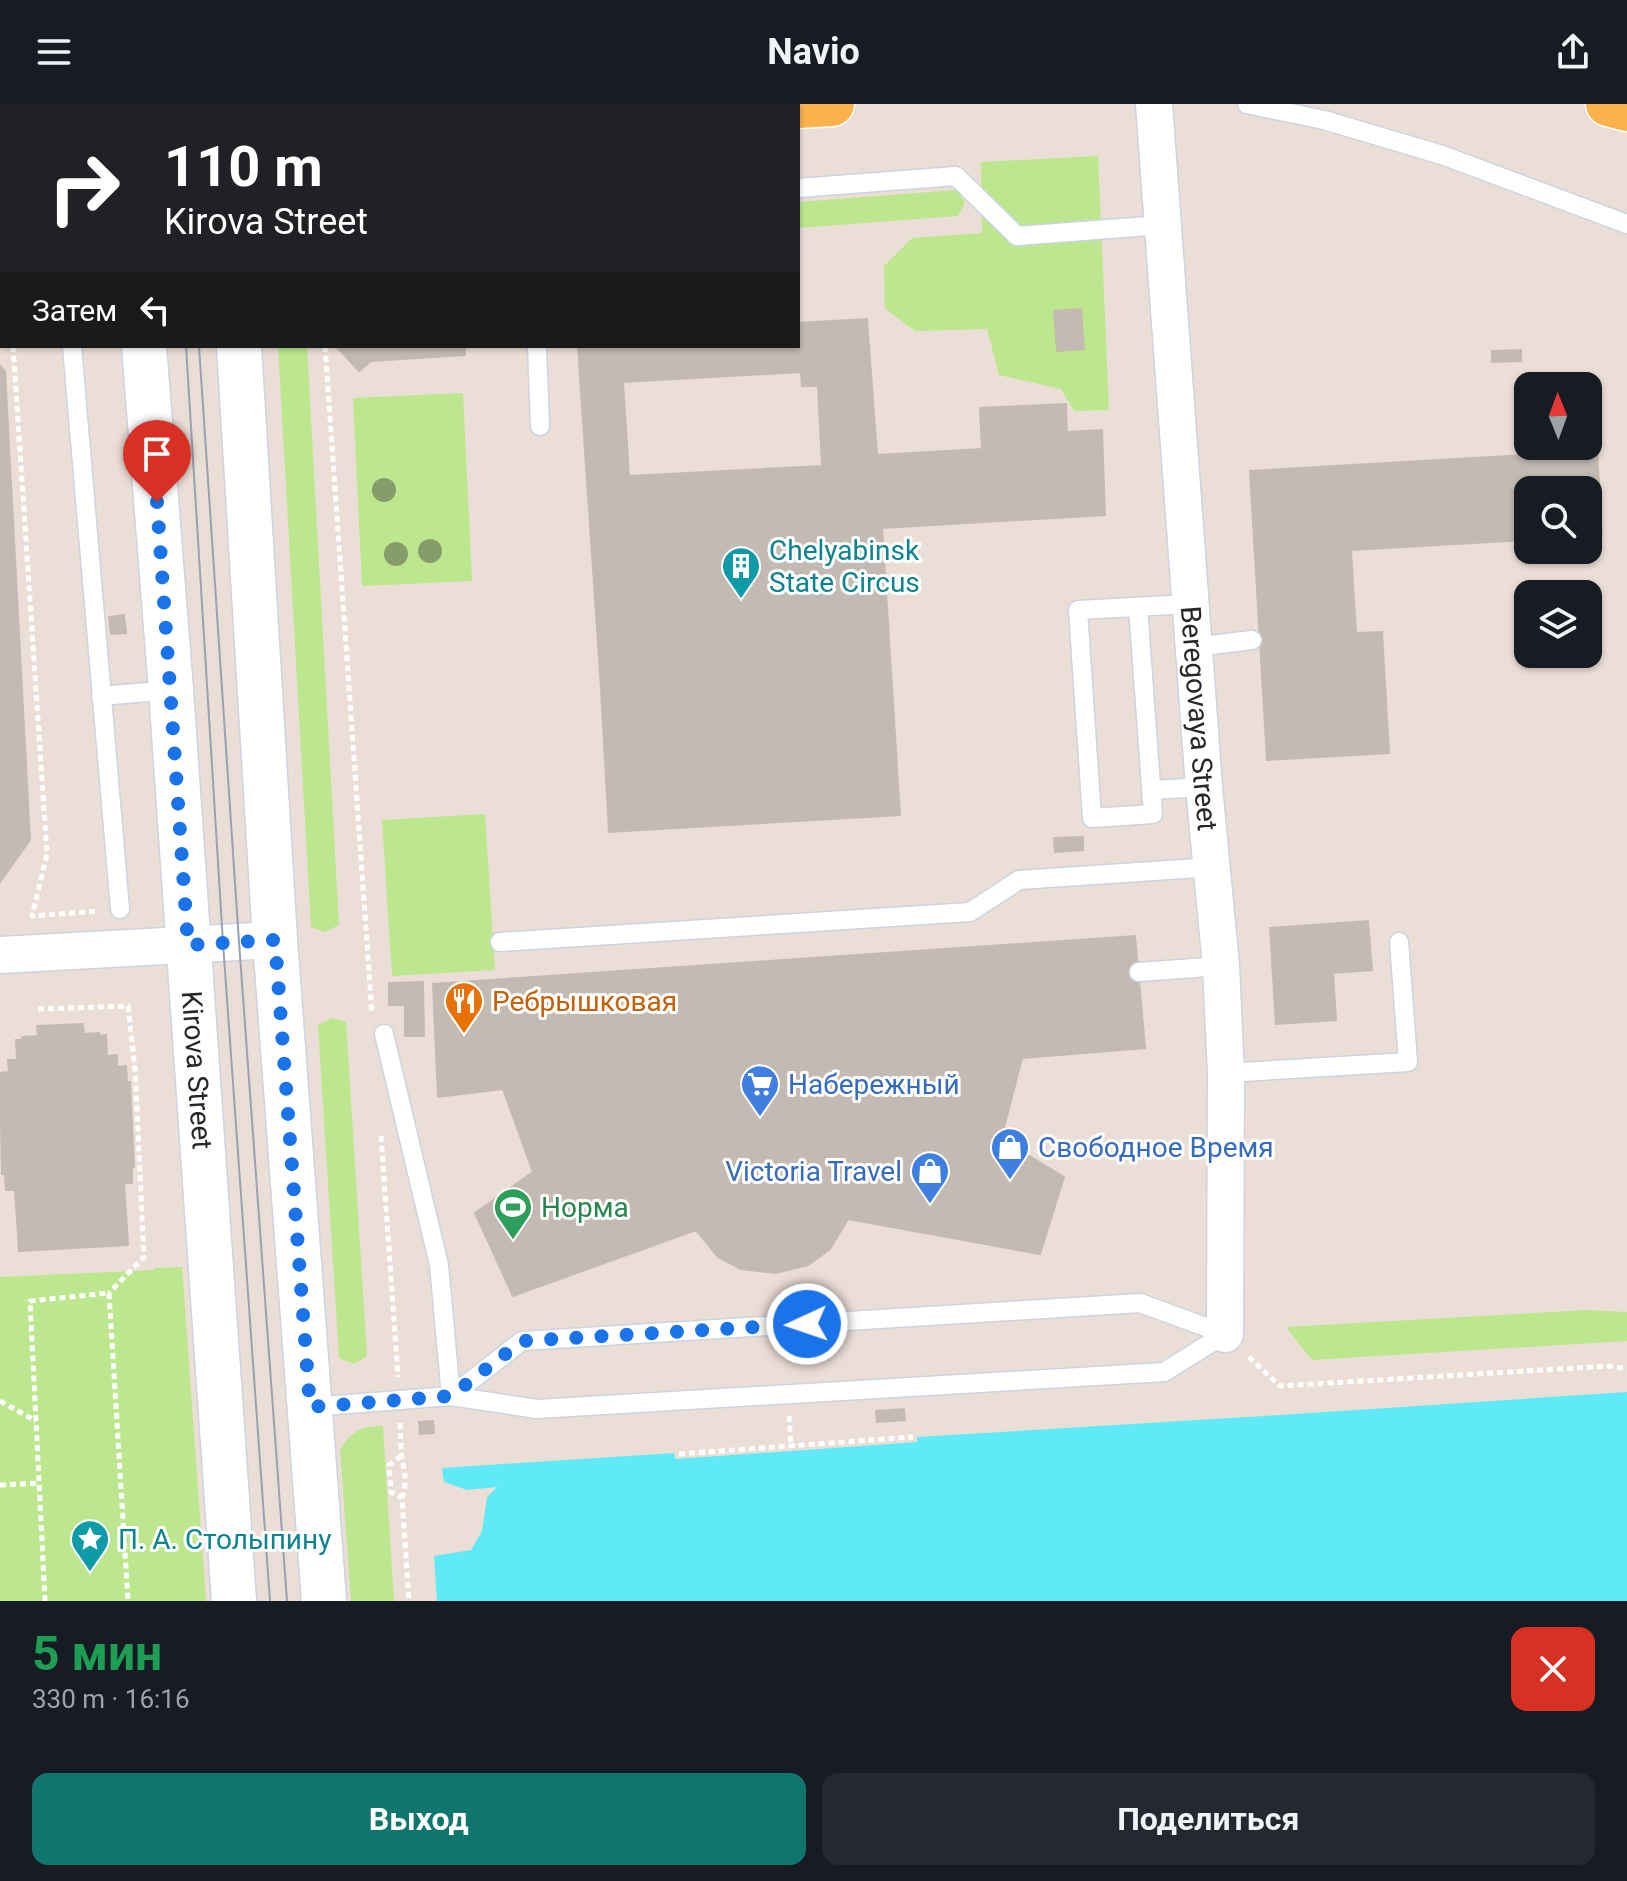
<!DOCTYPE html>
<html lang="ru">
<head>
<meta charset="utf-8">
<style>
  :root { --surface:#171b24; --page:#242831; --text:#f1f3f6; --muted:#9ea1a6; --accent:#0f766e }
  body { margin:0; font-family:Roboto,sans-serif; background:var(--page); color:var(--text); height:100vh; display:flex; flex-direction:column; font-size:30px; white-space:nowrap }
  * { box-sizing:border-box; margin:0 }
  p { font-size:26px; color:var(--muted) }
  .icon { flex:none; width:44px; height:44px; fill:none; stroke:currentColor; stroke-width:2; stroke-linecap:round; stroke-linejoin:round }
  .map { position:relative; height:1497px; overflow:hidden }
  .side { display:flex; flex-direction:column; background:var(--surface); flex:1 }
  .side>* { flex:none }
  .guide { position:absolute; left:0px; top:0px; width:800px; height:244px; box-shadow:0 2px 6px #0004; background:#202124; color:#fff; overflow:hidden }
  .needle { width:52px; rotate:359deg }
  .tools { position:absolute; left:1514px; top:268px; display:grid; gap:16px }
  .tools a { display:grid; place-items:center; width:88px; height:88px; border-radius:16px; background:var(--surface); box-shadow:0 2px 6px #0004; font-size:40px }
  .pin { position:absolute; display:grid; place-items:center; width:68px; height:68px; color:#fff; margin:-82px -34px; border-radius:50% 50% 50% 0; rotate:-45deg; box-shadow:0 0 8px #0007 }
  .pin .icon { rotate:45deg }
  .me { position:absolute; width:88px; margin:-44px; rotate:267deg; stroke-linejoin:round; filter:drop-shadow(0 0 6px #0008) }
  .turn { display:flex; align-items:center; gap:28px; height:168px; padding:0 32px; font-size:36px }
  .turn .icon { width:104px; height:104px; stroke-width:2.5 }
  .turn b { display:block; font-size:56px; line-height:68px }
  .then { display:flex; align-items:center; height:76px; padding:0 32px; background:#0003; gap:16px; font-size:30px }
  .round { display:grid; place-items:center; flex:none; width:84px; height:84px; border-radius:16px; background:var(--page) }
  .head { display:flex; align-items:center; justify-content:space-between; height:136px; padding:0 32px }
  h1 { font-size:48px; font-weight:700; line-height:60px; color:#1e9e55 }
  .action { display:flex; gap:16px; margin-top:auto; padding:16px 32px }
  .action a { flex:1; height:92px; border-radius:16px; background:var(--accent); color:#fff; font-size:32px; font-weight:700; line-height:92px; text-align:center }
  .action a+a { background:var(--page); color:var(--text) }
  header { display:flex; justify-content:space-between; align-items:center; height:104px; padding:0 32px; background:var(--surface); font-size:36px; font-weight:700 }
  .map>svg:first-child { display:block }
  .green { fill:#bce78e }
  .water { fill:#60eaf7 }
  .building { fill:#c2bab3; stroke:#c6bab0; stroke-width:2; fill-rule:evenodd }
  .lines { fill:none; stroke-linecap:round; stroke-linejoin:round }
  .service-casing { stroke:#ccd4e2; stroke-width:21 }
  .minor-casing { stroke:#ccd4e2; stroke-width:39 }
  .secondary-casing { stroke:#ccd4e2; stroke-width:47 }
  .primary-casing { stroke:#fff; stroke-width:47 }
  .path { stroke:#fff; stroke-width:5; stroke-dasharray:6 4; stroke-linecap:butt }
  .service { stroke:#fff; stroke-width:18 }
  .minor { stroke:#fff; stroke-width:36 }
  .secondary { stroke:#fff; stroke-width:44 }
  .primary { stroke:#fab24c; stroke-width:44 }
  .tram { stroke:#99a2b3; stroke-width:2 }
  .tree { fill:#869c6b }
  .route { stroke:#1a73e8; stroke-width:14; stroke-dasharray:0 25.2 }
  .labels { text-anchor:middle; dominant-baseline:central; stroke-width:6; stroke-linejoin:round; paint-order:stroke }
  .culture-label { font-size:28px; fill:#0d838f; stroke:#fff; text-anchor:start }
  .street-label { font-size:28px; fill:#272727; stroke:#fff }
  .food-label { font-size:28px; fill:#c56008; stroke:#fff; text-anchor:start }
  .shop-label { font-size:28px; fill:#366cbe; stroke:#fff; text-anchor:start }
  .leisure-label { font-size:28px; fill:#27864d; stroke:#fff; text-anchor:start }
</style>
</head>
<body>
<header><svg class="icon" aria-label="menu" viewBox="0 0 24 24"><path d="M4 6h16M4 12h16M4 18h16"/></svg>Navio<svg class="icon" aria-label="share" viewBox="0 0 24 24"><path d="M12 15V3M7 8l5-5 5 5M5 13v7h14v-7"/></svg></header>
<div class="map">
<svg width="1627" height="1497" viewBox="0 0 1627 1497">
  <rect width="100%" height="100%" fill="#ebded6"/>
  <path class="green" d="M1098,52L1109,306L1074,307L1061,285L999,271L987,225L915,227L885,204L884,162L912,134L982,129L981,58Z
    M956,86L965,98L958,112L798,124V98Z
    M278,242H307L339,821L325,828L311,823Z
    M463,289L472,477L362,482L353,294Z
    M485,710L495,866L392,872L382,716Z
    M332,914L346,918L367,1252L354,1260L339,1254L318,921Z
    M182,1163L206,1497H0V1173L154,1166L155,1164Z
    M1586,1206L1627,1208V1237L1312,1256L1286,1223Z
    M383,1322L394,1497H351L340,1345C353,1326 360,1323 383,1322Z"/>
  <path class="water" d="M1627,1288V1497H437L434,1452L471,1446L482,1427L487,1393L497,1383L467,1386L444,1378L442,1364L674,1349L675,1355L917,1338V1333L1280,1311Z"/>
  <path class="building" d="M1081,205L1084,245L1057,247L1054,207Z
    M867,215L877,351L982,345L980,304L1066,300L1067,328L1102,326L1105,411L882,424L900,711L609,728L601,584L578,242H798V219ZM801,268L802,282H818L822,362L629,372L623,278Z
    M465,242V251L371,257L359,267L336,242Z
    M1521,246V257L1492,258V247Z
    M0,262L5,267L30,736L0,778Z
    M1597,347L1602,432L1588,433V386H1528V436L1351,446L1356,529L1382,528L1389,649L1267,656L1250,367Z
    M124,511L126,529L111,530L109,513Z
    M1083,733V746L1055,748L1054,734Z
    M1368,817L1372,866L1333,869L1336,916L1276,920L1270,824Z
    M1135,832L1145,944L1022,954L1001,1035L1064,1073L1040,1150L848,1115L830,1145L808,1161L776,1169L741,1165L718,1153L696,1126L513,1192L475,1109L533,1068L503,985L438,993L433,880Z
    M423,878L424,932H405V901H389V879Z
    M83,920L84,930L99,929V932L106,931L107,952L117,951V963L126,962L127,978H130L134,1063H132V1079H124L128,1141L19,1147L15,1086H6L5,1070H2L0,969L9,968L8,956H17L16,936H22V933L38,932L37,922Z
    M904,1305L905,1316L877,1318L876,1307Z
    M433,1317L434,1329L420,1330L419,1318Z"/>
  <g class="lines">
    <g class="service-casing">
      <path id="service" d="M1247,0L1324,16L1442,51L1627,120
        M798,84L956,72L1017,132L1162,121
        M72,242L120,805
        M537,242L540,322
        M1138,503L1153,710L1092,714L1078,506C1115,504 1153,502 1190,500
        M1194,543L1252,536
        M101,592L171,586
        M1152,686L1204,683
        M500,838L970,808L1019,776L1213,763
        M1139,868L1221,862
        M384,930L439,1161L451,1292
        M1226,969L1408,958L1399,838
        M451,1292L522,1237L1140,1199L1225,1230
        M310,1303L451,1292L537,1305L1164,1268L1225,1230"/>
    </g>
    <g class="minor-casing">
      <g id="minor">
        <path id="s1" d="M1154,0L1204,683L1221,862L1226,969L1225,1230"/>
        <path d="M0,851L275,836"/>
      </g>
    </g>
    <g class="secondary-casing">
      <g id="secondary">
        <path d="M120,0V2"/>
        <path d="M224,0V2"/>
        <path id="s2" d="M144,242L171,586L234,1497"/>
        <path d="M239,242L275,836L324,1497"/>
      </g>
    </g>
    <g class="primary-casing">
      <path id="primary" d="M1608,0L1627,5
        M798,2L832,0
        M0,54H2"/>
    </g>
    <path class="path" d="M13,242L47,750L32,812L99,807
      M325,242L372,910
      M38,905L128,902L135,965L144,1153L109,1189
      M381,1032L398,1273
      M1249,1253L1280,1282L1608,1262L1627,1265
      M0,1297L36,1317
      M789,1312L791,1342
      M400,1319C401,1331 400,1343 402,1354C405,1371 407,1377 402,1394L409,1497
      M679,1350L913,1333
      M401,1352L389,1361L391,1388L402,1394
      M0,1381L39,1379
      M45,1497L30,1197L109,1189L128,1497"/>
    <use href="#service" class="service"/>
    <use href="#minor" class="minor"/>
    <use href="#secondary" class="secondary"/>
    <use href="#primary" class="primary"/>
    <path class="tram" d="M170,0V2
      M183,0V2
      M186,242L223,839L270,1497
      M199,242L239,838L287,1497"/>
  </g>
  <g class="tree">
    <circle cx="384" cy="386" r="12"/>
    <circle cx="430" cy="447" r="12"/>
    <circle cx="396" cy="450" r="12"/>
  </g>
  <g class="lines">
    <path class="route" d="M157,398L188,841L275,836L310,1303L451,1292L522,1237L807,1220"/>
  </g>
  <defs>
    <g id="building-pin" transform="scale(2)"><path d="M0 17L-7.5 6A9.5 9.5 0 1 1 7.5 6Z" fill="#0f9aa8" stroke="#fff"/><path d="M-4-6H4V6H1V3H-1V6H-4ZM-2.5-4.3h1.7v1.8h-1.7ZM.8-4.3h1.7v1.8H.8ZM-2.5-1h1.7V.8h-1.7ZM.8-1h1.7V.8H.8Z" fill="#fff"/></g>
    <g id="restaurant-pin" transform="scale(2)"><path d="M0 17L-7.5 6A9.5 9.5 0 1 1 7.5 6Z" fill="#e8710a" stroke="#fff"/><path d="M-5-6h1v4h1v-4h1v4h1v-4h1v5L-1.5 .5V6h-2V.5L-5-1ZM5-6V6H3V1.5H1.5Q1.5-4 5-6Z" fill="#fff"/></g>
    <g id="supermarket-pin" transform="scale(2)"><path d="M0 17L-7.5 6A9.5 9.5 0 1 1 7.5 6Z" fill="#3f7fe0" stroke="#fff"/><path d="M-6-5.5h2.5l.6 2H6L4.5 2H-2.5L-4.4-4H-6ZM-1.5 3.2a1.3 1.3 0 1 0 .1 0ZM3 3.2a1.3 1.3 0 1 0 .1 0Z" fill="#fff"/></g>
    <g id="shop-pin" transform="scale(2)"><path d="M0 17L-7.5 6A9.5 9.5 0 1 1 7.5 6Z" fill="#3f7fe0" stroke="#fff"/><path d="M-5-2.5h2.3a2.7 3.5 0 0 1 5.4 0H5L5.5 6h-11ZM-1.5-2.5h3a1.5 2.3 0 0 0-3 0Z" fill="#fff"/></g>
    <g id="stadium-pin" transform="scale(2)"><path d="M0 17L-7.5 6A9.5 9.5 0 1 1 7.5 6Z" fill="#2e9e5b" stroke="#fff"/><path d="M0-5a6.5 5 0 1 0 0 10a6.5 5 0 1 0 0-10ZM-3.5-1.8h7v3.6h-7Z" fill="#fff"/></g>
    <g id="sight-pin" transform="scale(2)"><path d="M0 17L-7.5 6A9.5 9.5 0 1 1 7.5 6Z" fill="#0f9aa8" stroke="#fff"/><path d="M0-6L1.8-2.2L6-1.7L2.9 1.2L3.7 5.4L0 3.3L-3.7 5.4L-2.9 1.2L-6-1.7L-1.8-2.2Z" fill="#fff"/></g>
  </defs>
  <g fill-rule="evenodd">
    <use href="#building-pin" x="741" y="462"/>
    <use href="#restaurant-pin" x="464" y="897"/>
    <use href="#supermarket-pin" x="760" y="980"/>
    <use href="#shop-pin" x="1010" y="1043"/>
    <use href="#shop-pin" x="930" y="1067"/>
    <use href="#stadium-pin" x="513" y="1103"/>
    <use href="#sight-pin" x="90" y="1435"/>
  </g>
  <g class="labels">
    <g class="culture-label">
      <text x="769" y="446">Chelyabinsk<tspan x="769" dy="32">State Circus</tspan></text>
      <text x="118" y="1435">П. А. Столыпину</text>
    </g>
    <g class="street-label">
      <text stroke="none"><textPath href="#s1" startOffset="616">Beregovaya Street</textPath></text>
      <text stroke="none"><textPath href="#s2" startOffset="726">Kirova Street</textPath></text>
    </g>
    <g class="food-label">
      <text x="492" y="897">Ребрышковая</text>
    </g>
    <g class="shop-label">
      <text x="788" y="980">Набережный</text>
      <text x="1038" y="1043">Свободное Время</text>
      <text x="902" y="1067" text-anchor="end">Victoria Travel</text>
    </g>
    <g class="leisure-label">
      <text x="541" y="1103">Норма</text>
    </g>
  </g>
</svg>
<div class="tools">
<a><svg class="needle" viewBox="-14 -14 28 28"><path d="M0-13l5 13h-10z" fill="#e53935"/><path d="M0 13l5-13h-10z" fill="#9ea1a6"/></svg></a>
<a><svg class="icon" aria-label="search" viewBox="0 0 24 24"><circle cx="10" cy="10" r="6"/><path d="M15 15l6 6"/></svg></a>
<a><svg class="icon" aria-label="layers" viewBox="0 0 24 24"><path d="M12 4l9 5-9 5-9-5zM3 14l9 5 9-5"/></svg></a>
</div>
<div class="pin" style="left:157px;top:398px;background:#d93025"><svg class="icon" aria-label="arrive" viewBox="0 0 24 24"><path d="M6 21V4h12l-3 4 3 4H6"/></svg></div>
<svg class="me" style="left:807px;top:1220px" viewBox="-20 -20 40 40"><circle r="17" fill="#1a73e8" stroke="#fff" stroke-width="3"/><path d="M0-11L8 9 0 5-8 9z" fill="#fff"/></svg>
<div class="guide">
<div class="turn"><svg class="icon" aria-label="right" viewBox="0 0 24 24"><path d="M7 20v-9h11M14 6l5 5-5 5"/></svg><div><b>110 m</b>Kirova Street</div></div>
<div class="then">Затем<svg class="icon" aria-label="left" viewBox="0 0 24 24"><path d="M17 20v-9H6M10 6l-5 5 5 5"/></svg></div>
</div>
</div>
<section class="side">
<div class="head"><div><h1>5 мин</h1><p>330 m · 16:16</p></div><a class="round" style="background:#d93025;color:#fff"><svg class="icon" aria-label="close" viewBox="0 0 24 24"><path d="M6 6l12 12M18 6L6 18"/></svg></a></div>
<div class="action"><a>Выход</a><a>Поделиться</a></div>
</section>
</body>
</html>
